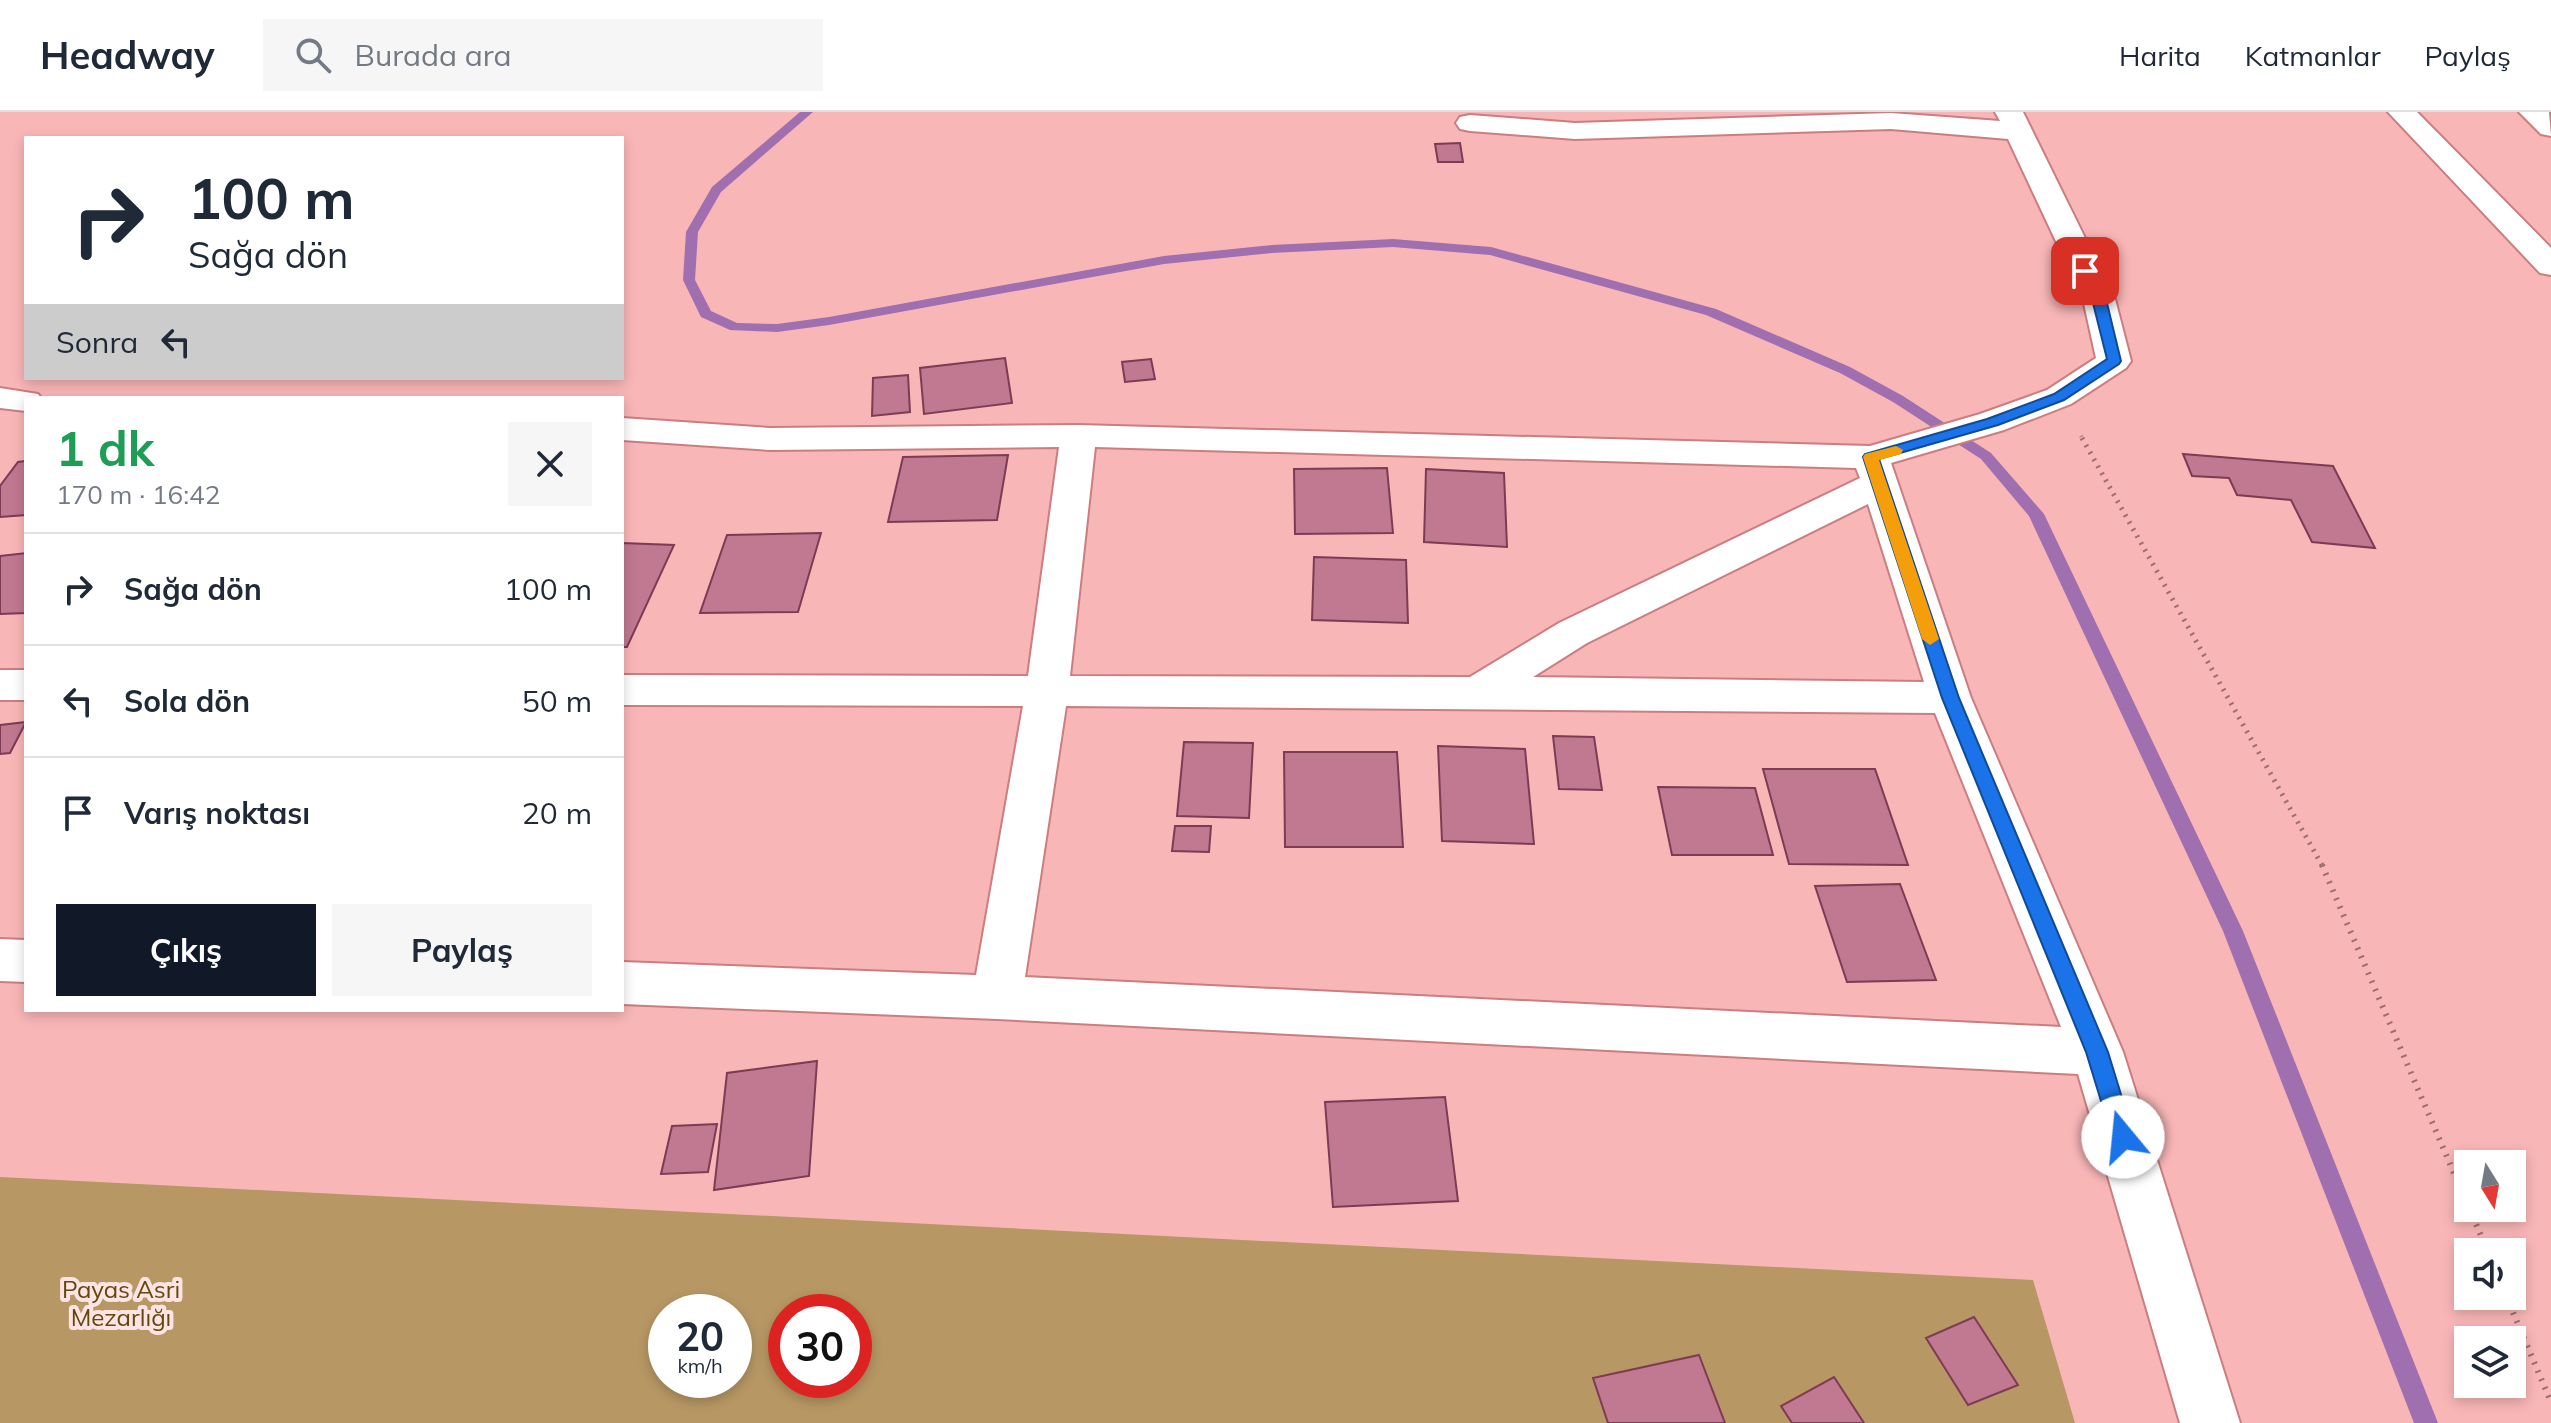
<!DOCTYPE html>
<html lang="tr">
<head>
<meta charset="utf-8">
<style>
  :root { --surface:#fff; --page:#f6f6f7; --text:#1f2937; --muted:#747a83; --line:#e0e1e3; --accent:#111827 }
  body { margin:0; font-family:Mulish,sans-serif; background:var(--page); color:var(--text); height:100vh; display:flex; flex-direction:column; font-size:30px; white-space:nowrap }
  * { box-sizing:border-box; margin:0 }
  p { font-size:26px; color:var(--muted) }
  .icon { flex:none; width:44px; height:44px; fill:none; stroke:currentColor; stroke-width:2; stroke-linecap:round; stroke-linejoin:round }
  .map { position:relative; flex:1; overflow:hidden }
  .details { position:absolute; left:24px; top:284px; width:600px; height:616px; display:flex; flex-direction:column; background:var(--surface); border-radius:0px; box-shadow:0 4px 12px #0003 }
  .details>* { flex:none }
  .hud { position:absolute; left:24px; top:24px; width:600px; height:244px; border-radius:0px; box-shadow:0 4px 12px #0003; background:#fff; color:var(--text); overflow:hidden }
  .needle { width:52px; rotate:169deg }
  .tools { position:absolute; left:2454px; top:1038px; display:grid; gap:16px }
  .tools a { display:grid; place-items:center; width:72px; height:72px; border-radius:0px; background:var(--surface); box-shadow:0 4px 12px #0003; font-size:40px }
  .speed { position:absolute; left:648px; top:1182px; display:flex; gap:16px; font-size:40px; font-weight:700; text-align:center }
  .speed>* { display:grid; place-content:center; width:104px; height:104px; border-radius:50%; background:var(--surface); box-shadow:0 4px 12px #0003; line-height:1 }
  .speed small { font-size:20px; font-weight:400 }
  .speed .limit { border:12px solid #d22; background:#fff; color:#111 }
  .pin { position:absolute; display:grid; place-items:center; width:68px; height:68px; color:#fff; margin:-34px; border-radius:16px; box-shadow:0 4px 12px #0006 }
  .me { position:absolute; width:88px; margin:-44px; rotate:343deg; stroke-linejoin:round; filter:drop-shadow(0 0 6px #0008) }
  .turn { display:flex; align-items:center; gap:28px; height:168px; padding:0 32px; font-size:36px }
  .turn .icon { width:104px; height:104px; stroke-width:2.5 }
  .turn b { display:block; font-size:56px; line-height:68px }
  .then { display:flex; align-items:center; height:76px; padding:0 32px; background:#0003; gap:16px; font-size:30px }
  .round { display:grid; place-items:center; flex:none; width:84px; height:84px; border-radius:0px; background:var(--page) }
  .summary { display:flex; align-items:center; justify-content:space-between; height:136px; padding:0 32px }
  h1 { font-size:48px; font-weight:700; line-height:60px; color:#1e9e55 }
  .primary-button { display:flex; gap:16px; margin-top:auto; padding:16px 32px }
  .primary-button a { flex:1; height:92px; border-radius:0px; background:var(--accent); color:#fff; font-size:32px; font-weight:700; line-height:92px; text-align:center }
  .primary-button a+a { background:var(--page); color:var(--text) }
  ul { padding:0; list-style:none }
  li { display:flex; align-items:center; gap:24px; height:112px; padding:0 32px; border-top:2px solid var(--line) }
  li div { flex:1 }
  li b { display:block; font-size:30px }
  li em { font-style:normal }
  header { display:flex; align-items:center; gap:48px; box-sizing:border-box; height:112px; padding:0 40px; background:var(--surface); border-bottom:2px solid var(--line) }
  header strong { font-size:38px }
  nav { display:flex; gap:44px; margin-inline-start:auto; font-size:28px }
  .search { width:560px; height:72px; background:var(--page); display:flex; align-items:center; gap:20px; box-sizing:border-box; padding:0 28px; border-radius:0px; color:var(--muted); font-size:30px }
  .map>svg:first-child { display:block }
  .green { fill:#b79764; fill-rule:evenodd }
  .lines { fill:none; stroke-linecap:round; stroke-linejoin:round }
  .stream { fill:#9f6faf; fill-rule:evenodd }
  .building { fill:#c17891; stroke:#7d3b54; stroke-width:2 }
  .minor-casing { stroke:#cb7d80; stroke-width:4 }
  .motorway-casing { stroke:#cb7d80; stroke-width:4 }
  .path-far2 { stroke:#9e6e6f; stroke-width:4; stroke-dasharray:1 4; stroke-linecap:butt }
  .path-far1 { stroke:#9e6e6f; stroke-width:5; stroke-dasharray:2 6; stroke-linecap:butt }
  .path { stroke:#9e6e6f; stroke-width:6; stroke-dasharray:2 7; stroke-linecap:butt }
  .minor { fill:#fff; fill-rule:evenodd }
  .motorway { fill:#fff; fill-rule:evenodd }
  .route { fill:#1a73e8; stroke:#114b97; stroke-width:2 }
  .slow { fill:#f59e0b }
  .labels { text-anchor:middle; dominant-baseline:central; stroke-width:8; stroke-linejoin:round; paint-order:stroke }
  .near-park-label { font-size:24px; fill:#66470b; stroke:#fee4e4 }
</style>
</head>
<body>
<header>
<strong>Headway</strong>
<div class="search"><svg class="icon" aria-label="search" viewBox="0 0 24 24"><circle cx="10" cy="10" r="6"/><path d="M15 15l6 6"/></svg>Burada ara</div>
<nav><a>Harita</a><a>Katmanlar</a><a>Paylaş</a></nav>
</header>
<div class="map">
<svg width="2551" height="1311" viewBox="0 0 2551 1311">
  <rect width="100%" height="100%" fill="#f9b6b7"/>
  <path class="green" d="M0,1065L2033,1168L2075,1311H0ZM666,1200H734V1268H666ZM786,1200H854V1268H786Z"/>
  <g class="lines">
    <path class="stream" d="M800,0H813L721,80L698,120L695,168L711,199L737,211L777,212L829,205L1164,144L1272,133L1393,127L1491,135L1716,197L1850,255L1903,284L1991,341L2044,402L2243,819L2438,1311H2414L2223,819L2029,404L1981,347L1893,290L1840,261L1706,203L1490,143L1393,135L1272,141L1164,152L829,213L777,220L730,218L701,205L683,168L686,120L712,75Z"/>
  </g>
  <path class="building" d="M1460,31L1463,50H1438L1435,32Z
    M1005,246L1012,291L924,302L920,256Z
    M1151,247L1155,267L1125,270L1122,250Z
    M908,263L910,300L872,304L873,266Z
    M2183,342L2333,354L2375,436L2312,430L2291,388L2237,383L2229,366L2192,364Z
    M1008,343L997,408L888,410L903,345Z
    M26,349V403L0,405V374L18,350Z
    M1387,356L1393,421L1295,422L1294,357Z
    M1426,357L1504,361L1507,435L1424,430Z
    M821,421L798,500L700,501L727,423Z
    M622,431L674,433L627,535H622Z
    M26,441V501L0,502V444Z
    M1314,445L1406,448L1408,511L1312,508Z
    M26,610L10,641L0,642V613Z
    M1553,624L1594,625L1602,678L1559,677Z
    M1184,630L1253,631L1249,706L1177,704Z
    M1438,634L1525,637L1534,732L1442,729Z
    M1284,640H1397L1403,735H1285Z
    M1763,657H1875L1908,753L1789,752Z
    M1658,675L1755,676L1773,743H1672Z
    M1175,714H1211L1209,740L1172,739Z
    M1900,772L1936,868L1847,870L1815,774Z
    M817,949L809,1064L714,1078L727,961Z
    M1445,985L1458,1089L1333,1095L1325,990Z
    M717,1012L708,1060L661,1062L672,1014Z
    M1974,1205L2018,1273L1968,1293L1926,1226Z
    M1699,1243L1725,1311H1608L1593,1266Z
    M1834,1265L1864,1311H1792L1781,1294Z"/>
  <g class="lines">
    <g class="minor-casing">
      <path id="minor" d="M1995,0H2023L2115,187L2131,249L2126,256L2071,292L2004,318L1891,351L1971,586L2123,940L2240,1311H2180L2078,962L997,907L622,892V850L976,863L1023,594L622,593V563L1028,564L1059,335L770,338L622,328V306L770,316L1078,313L1870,334L1980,302L2047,278L2096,246L2083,187L2008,27L1891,17L1575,27L1470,19L1460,17L1456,11L1460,5L1470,3L1575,11L1891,1L2000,9ZM1095,335L1856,356L1860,366L1559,511L1470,565L1070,564ZM1868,392L1924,570L1533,565L1587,531ZM1066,594L1935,601L2061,915L1025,865Z
        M0,276L38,282L41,286H26V299L0,296Z
        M0,558H26V588H0Z
        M0,827L26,828V870L0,869Z"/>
    </g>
    <g class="motorway-casing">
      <path id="motorway" d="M2388,0H2417L2551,136V163L2540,161Z
        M2519,0H2549L2551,24L2541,22Z"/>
    </g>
    <path class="path-far2" d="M2081,324L2083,328"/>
    <path class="path-far1" d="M2082,326L2323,755"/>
    <path class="path" d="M2322,753L2468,1094
      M2469,1096L2488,1140
      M2506,1184L2551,1290"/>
    <use href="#minor" class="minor"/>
    <use href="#motorway" class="motorway"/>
  </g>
  <path class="route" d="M2080,156H2090L2106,187L2121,249L2119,252L2064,288L1998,313L1879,347L1959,586L2108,940L2134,1025L2131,1032L2123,1035L2115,1032L2112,1025L2086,940L1942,586L1863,345L1865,342L1987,307L2054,282L2107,247L2092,187L2079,159Z"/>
  <path class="slow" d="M1896,334L1903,338L1901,342L1879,348L1939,527L1930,533L1922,527L1863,345L1865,342Z"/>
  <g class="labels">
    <g class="near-park-label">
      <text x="121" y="1177">Payas Asri<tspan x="121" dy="28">Mezarlığı</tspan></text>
    </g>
  </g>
</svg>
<div class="tools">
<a><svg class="needle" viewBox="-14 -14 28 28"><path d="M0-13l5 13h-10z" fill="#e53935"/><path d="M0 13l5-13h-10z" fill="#747a83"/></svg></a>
<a><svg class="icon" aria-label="sound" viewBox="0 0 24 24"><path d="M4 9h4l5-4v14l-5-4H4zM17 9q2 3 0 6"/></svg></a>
<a><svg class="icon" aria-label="layers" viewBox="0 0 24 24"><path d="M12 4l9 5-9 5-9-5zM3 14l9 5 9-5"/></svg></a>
</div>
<div class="speed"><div>20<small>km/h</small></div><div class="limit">30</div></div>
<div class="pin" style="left:2085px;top:159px;background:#d93025"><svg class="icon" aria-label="arrive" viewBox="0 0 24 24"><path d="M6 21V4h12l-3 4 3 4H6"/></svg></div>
<svg class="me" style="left:2123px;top:1025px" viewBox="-20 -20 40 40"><circle r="19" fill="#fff"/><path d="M0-13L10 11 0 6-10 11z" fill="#1a73e8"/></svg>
<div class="hud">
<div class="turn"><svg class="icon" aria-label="right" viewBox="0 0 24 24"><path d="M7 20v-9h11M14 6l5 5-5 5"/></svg><div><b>100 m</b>Sağa dön</div></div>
<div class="then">Sonra<svg class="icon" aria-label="left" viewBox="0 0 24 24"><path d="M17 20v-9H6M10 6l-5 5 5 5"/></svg></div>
</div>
<section class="details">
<div class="summary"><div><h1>1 dk</h1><p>170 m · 16:42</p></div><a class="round"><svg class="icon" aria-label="close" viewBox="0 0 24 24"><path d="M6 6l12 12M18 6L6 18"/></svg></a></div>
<ul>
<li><svg class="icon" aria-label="right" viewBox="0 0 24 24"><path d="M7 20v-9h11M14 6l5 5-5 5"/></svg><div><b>Sağa dön</b></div><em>100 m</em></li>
<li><svg class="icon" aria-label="left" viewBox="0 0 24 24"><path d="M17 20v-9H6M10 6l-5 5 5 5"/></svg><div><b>Sola dön</b></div><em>50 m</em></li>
<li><svg class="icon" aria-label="arrive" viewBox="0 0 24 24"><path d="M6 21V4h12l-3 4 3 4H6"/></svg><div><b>Varış noktası</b></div><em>20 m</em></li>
</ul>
<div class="primary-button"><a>Çıkış</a><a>Paylaş</a></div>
</section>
</div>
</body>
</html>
